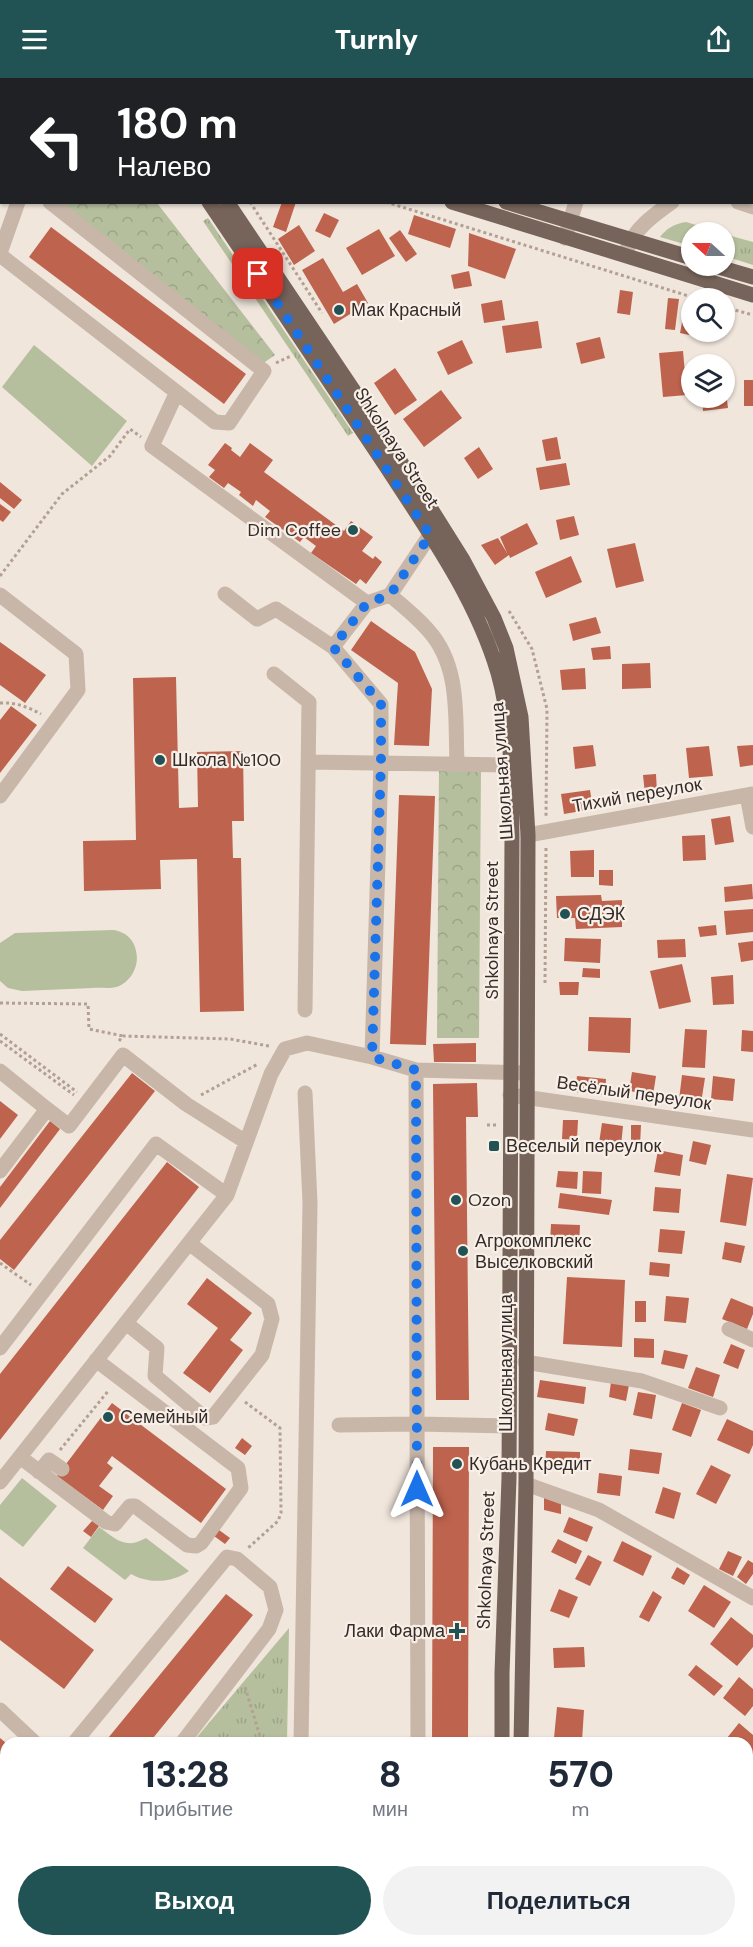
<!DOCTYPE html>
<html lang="ru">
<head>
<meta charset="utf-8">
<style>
  :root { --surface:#fff; --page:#f2f2f3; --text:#1f2937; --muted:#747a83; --accent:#215354 }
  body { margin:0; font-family:"DM Sans",sans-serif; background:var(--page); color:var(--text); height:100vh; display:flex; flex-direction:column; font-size:22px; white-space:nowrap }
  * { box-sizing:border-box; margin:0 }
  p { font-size:20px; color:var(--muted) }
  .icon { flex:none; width:33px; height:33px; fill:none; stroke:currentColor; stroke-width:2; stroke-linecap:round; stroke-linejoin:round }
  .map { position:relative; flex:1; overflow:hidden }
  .side { position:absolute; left:0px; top:1659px; width:753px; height:210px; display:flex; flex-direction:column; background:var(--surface); border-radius:18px 18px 0 0; box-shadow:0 2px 4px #0004 }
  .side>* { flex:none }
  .banner { position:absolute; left:0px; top:0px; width:753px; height:126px; box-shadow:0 2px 4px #0004; background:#202124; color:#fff; overflow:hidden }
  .needle { width:39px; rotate:291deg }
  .controls { position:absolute; left:681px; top:144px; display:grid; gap:12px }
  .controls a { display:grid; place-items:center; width:54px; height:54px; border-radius:50%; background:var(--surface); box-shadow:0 2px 4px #0004; font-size:30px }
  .pin { position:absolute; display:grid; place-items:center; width:51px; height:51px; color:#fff; margin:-26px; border-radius:12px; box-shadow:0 3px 9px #0006 }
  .me { position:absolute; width:66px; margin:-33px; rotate:0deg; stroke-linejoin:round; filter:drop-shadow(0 0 4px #0008) }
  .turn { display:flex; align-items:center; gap:21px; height:126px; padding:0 18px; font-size:27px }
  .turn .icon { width:78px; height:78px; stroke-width:2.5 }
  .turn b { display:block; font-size:42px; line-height:51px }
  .eta { display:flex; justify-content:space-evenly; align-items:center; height:102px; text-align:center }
  .eta b { font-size:36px; font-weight:800; line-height:42px }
  .cta { display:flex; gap:12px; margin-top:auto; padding:12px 18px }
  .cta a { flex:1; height:69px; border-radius:36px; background:var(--accent); color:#fff; font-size:24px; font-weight:800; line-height:69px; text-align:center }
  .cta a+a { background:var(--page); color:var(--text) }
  header { display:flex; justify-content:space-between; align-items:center; height:78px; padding:0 18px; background:var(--accent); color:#fff; font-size:27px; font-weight:800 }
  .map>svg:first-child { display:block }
  .grass { fill:url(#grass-tufts) }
  .forest { fill:url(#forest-crowns) }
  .green { fill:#b5bf9d }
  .building { fill:#be634d }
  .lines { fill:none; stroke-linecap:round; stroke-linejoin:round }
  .path { stroke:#b4a093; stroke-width:3; stroke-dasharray:3 3; stroke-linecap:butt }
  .minor { stroke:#c8b6a9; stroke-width:15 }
  .major { stroke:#76635a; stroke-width:15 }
  .route { stroke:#1a73e8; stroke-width:10; stroke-dasharray:0 18 }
  .poi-dot { fill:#215354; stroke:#f8f0e8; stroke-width:2 }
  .labels { text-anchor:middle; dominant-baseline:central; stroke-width:4.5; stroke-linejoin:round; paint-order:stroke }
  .poi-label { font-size:18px; fill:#352c28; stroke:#f8f0e8; text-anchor:start }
  .street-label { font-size:18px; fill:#352c28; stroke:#f8f0e8 }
</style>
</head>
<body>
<header><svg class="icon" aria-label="menu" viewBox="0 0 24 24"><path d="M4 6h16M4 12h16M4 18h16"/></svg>Turnly<svg class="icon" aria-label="share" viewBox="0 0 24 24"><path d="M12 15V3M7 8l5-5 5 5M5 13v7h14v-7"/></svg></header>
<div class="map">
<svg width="753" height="1869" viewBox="0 0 753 1869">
  <defs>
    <pattern id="grass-tufts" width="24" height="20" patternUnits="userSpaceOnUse" patternTransform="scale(1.5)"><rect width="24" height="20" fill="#b5bf9d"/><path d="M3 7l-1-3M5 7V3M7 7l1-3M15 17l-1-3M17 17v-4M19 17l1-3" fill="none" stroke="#9ca487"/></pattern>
    <pattern id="forest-crowns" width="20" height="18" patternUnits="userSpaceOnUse" patternTransform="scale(1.5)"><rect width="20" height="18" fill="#b5bf9d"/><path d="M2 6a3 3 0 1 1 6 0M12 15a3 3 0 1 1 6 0" fill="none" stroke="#9ca487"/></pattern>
  </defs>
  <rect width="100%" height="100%" fill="#f0e6dc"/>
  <path class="grass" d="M208,140L353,355L348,358L203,143Z
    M686,144L720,154H692L691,168L660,159C667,150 674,146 686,144Z
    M724,156L753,164V187L725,178Z
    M289,1550L287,1665H192Z"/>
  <path class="forest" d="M58,125H157L275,277L262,286Z
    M439,692H481L479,960H437Z"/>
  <path class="green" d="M34,267L127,343L92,388L2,309Z
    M114,852C125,854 134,861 136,873C140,888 130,905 116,909C109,911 100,909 92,910C69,911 45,912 22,913L8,910L0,903V865L15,855Z
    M22,1400L57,1428L23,1469L0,1451V1427Z
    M99,1449C116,1461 125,1472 146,1460L189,1493C173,1505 148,1506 131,1496L125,1502L83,1470Z
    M225,1863H288V1869H225Z"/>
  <path class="building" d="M282,124H296L286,154L273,149Z
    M324,135L339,142L330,160L315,153Z
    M414,137L456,151L450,170L408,156Z
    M299,147L315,173L294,187L278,161Z
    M51,149L246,296L224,326L29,179Z
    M379,151L395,178L362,197L346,170Z
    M400,152L417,176L406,184L389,160Z
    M469,155L516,171L505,201L468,188Z
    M323,180L343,214L357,206L368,225L334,246L302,192Z
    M469,193L472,208L454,211L451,197Z
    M620,212L633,214L630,237L617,235Z
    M668,220L679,221L675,252L665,251Z
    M502,222L505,242L484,245L481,226Z
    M686,224L692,225V247L689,257L680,255Z
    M538,243L542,270L506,275L502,248Z
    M600,259L605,280L581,286L576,265Z
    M462,262L473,285L448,297L437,274Z
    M683,273L687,317L663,319L659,275Z
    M395,290L417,322L395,337L374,305Z
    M744,302H753V328H744Z
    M441,312L462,340L424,369L403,341Z
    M724,314H726L728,330L703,333L702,320H724Z
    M557,359L561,381L546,383L542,362Z
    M225,365L232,370L231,372L240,379L250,365L273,382L264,394L344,453L351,443L373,459L362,473L373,481L375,478L382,484L366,506L360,501L356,506L311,475L316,468L304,459L300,464L265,439L270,433L256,422L253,428L239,417L241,414L228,405L224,410L209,399L215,392L208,387Z
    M479,369L493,391L478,401L464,380Z
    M566,385L570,407L540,412L536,390Z
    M0,404L22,422L14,431L0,420Z
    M0,426L11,434L3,444L0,442Z
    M574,438L579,457L560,462L556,442Z
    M527,445L538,466L510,480L509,477L495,487L481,467L498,460L507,475L500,459Z
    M635,465L644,503L616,510L607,471Z
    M571,478L582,504L546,520L535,494Z
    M596,539L601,555L573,563L569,546Z
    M371,543L415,574L432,611L429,668L394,667L398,605L351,572Z
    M0,564L46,597L25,625L0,607Z
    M610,568L611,581L593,582L591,570Z
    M650,585L651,610L622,611V586Z
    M585,590L586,611L562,612L560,592Z
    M176,599L179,730L198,729L197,674L243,673L244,743H232L233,780H241L244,933L200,934L197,781L160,782L161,811L84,813L83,763L136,762L133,600Z
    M11,628L37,647L0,695V642Z
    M593,667L596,688L575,691L573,669Z
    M753,667V687L740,689L737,668Z
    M709,668L713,698L689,700L686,670Z
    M656,696L657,715L645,716L643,697Z
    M590,712L593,731L564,736L561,716Z
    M399,717L435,718L426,967L390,966Z
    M730,738L734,764L715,767L711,741Z
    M705,757L706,782L683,783L682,758Z
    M594,772V799H571L570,773Z
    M599,792H613V808L599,807Z
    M752,806L753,821L725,824L724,809Z
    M601,817L602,823L622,822V849L576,851L575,840H557L556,818Z
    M753,831V854L726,857L724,833Z
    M716,847L717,857L700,859L698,849Z
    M565,860L601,861L600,885L564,883Z
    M685,861L686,879L658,880L657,862Z
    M753,863V882L741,884L738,865Z
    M682,886L691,924L659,931L650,893Z
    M583,890L600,891V900L582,899Z
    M733,897L734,926L713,927L711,899Z
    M559,904H579L578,917H560Z
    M589,939L631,940L630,975L588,973Z
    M685,951L707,952L705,990L682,989Z
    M742,952L753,953V974L741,973Z
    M476,965V984H434L433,966Z
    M632,994L656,998L653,1017L629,1013Z
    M132,995L155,1013L14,1192L0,1181V1162Z
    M682,997L705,1000L701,1025L679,1022Z
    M577,998L606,1001L605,1017L575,1014Z
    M713,998L735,1001L733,1023L711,1021Z
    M477,1005L478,1039H466L469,1322H436L433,1006Z
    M0,1023L18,1037L0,1061Z
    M563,1042H578L577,1062L562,1061Z
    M50,1043L60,1051L0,1130V1109Z
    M602,1045L623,1048L621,1068L599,1065Z
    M631,1047H641L640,1068H631Z
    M693,1063L711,1067L706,1087L689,1083Z
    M658,1072L683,1077L680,1098L654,1094Z
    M167,1084L199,1109L0,1362V1296Z
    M558,1093L578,1094L577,1111L556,1109Z
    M583,1093L602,1094L601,1116L582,1115Z
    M727,1096L753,1100L746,1148L720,1144Z
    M655,1109L681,1111L679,1135L653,1133Z
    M560,1115L612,1122L609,1137L558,1130Z
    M551,1146L580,1147L579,1168L550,1166Z
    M660,1151L685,1153L682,1176L658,1174Z
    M725,1164L745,1168L741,1185L722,1181Z
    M650,1184L670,1186L669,1199L649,1197Z
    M567,1199L625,1202L622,1269L563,1266Z
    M207,1200L252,1235L230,1262L243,1272L210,1315L183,1295L218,1250L187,1226Z
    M666,1218L689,1220L686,1245L664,1243Z
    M731,1220L753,1229V1236L747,1251L722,1241Z
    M635,1223H646V1244H635Z
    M634,1260L654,1261V1280L634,1279Z
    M731,1266L745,1272L738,1291L723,1285Z
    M664,1272L688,1277L684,1291L661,1286Z
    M696,1289L720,1297L713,1319L688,1310Z
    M540,1302L586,1309L584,1326L537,1319Z
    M611,1304L629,1307L626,1323L609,1319Z
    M638,1314L656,1317L652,1341L633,1337Z
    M112,1325L226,1411L201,1445L112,1378L107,1385L113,1390L99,1408L113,1418L103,1432L57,1398Z
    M682,1325L701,1332L691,1359L672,1352Z
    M548,1335L578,1341L574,1358L545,1352Z
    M727,1341L753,1353V1367L749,1376L717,1362Z
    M242,1360L252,1368L245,1377L235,1370Z
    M433,1369H469L468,1665H432Z
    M630,1371L662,1375L659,1396L628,1392Z
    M546,1373L580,1374V1391L545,1389Z
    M711,1387L731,1397L716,1426L696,1416Z
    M599,1395L622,1398L620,1418L597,1415Z
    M663,1409L681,1415L674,1441L655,1435Z
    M544,1417L561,1424V1436L544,1432Z
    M569,1439L593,1449L587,1464L563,1454Z
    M92,1443L99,1448L91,1459L83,1453Z
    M219,1452L230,1460L225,1466L214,1458Z
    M558,1461L582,1473L576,1486L551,1474Z
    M622,1463L652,1478L643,1498L613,1483Z
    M728,1473L742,1479L733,1498L719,1491Z
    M588,1477L602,1484L590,1508L575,1501Z
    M748,1482L753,1485V1496L746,1506L737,1499Z
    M68,1488L113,1521L95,1545L50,1511Z
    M677,1489L690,1497L684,1507L671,1500Z
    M0,1499L94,1572L64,1611L0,1562Z
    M704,1507L731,1524L714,1550L688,1533Z
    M559,1511L578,1519L569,1540L550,1533Z
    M653,1513L662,1519L649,1544L639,1539Z
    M226,1516L253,1537L149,1665H104Z
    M731,1539L753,1557V1569L737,1588L710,1566Z
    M584,1569L585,1589L554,1590L553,1570Z
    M696,1587L723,1608L714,1618L688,1597Z
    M739,1599L753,1611V1628L745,1638L723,1620Z
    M557,1629L584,1632L582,1663L554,1660Z
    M739,1645L753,1657V1690L747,1698V1665H723Z
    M0,1660L6,1665V1681L0,1688Z
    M747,1709L753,1714V1732L747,1727Z
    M0,1813L6,1816V1838L0,1834Z
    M79,1863H126L123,1869H75Z
    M428,1863H472V1869H428Z"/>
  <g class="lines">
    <path class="path" d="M212,0L214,2
      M233,0L236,2
      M113,2V0
      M275,2L276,0
      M250,124L322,235
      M386,124L695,220
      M724,229L753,237
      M276,285L291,278
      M0,498L62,416L110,378L130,351L141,359
      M509,533L532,571L547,631L546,740
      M0,625C15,624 28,629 41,636
      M545,905L546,768
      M0,925L88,926L89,951L123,958
      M0,956L77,1014
      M0,963L74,1017
      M119,963L123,958L230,961L269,968
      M201,1017L258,986
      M487,1047H497
      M0,1185L31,1207
      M245,1324L280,1350L281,1435L278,1443L247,1471
      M60,1372L109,1312
      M486,1381H495
      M245,1609L262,1665"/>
    <path class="minor" d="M541,0L546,2
      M484,2L485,0
      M562,2V0
      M752,49H753
      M752,61H753
      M752,72L753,73
      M0,88L2,84
      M752,94L753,95
      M752,106H753
      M752,117L753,118
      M738,124L753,129
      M565,160L576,124
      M627,171C635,150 654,137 672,124
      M0,175L18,124
      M0,177L215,344L229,345L264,293L50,124
      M176,316L152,368L367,525L333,569
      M225,516L257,541L276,531L333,569L381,626V684L372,979L416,992L527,995
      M0,517L76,576L78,612L0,718
      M390,517C403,528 417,539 428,552C461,588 455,640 457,685
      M367,525L390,517L430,457
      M274,596L309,624L305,932
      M308,684L511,687
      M747,717L753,749
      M528,757L753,716
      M416,992L418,1665
      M0,993L47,1031L0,1093
      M510,1017L753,1052
      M47,1031L69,1048L123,977L186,1026L246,1064
      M227,1117L271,996L285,971L307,965L372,979
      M126,1245L157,1270L155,1298L205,1340L213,1339L262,1277L272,1241L268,1226L189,1165
      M729,1251L753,1262
      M0,1270L156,1066L227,1117L0,1404
      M525,1284L642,1303L720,1330
      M339,1347L417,1346L509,1348
      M20,1379L106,1444L115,1446L130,1428H135L187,1467L196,1468L201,1465L241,1410L238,1390L96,1282
      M39,1394L49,1382L62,1391
      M526,1406L599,1432L753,1520
      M0,1632L35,1665
      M74,1665L227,1479L237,1481L270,1509L276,1532L269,1551L182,1665
      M301,1665L310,1125L305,1015
      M0,1736L6,1737
      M747,1862L753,1866
      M37,1869L42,1863
      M63,1869L67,1863
      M145,1869L148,1863"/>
    <path class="major" d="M11,0L17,2
      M147,0L148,2
      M209,124C268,212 328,300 386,388C428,453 476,520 498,595C513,648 511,703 512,758L509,1400L502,1595V1665
      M227,124L376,346L426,423L463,482L494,540L506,570L521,639L528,757L526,1406L521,1665
      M452,124L753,217
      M506,124L692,180
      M715,188L753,199
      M502,1863V1869
      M520,1863V1869"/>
  </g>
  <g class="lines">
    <path class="route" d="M258,196L430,457L390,517L367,525L333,569L381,626V684L372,979L416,992L417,1411"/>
  </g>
  <g class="poi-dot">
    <circle cx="339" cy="232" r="6"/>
    <circle cx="353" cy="452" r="6"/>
    <circle cx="160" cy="682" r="6"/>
    <circle cx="565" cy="836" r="6"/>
    <rect x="488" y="1062" width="12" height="12" rx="3"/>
    <circle cx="456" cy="1122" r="6"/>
    <circle cx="463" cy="1173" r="6"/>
    <circle cx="108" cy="1339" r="6"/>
    <circle cx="457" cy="1386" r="6"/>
    <path d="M454 1544h6v6h6v6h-6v6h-6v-6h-6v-6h6z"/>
  </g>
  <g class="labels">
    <g class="poi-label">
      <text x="351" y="232">Мак Красный</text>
      <text x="341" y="452" text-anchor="end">Dim Coffee</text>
      <text x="172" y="682">Школа №100</text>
      <text x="577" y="836">СДЭК</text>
      <text x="506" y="1068">Веселый переулок</text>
      <text x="468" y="1122">Ozon</text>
      <text x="475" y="1163">Агрокомплекс<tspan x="475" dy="21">Выселковский</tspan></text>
      <text x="120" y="1339">Семейный</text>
      <text x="469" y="1386">Кубань Кредит</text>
      <text x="445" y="1553" text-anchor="end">Лаки Фарма</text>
    </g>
    <g class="street-label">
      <text transform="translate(397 370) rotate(57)">Shkolnaya Street</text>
      <text transform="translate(502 693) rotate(-94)">Школьная улица</text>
      <text transform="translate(637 717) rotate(-10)">Тихий переулок</text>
      <text transform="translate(492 852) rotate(-90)">Shkolnaya Street</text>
      <text transform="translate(634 1015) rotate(8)">Весёлый переулок</text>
      <text transform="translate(506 1285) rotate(-90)">Школьная улица</text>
      <text transform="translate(486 1482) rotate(-88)">Shkolnaya Street</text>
    </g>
  </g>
</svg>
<div class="controls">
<a><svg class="needle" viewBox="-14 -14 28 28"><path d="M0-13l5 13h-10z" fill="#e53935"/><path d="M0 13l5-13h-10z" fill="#747a83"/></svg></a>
<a><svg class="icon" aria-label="search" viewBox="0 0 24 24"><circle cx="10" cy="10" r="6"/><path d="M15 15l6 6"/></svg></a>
<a><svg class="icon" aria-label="layers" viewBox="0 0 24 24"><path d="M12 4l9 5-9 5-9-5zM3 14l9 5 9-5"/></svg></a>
</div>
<div class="pin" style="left:258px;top:196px;background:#d93025"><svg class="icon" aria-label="arrive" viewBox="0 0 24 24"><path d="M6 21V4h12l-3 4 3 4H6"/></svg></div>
<svg class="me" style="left:417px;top:1411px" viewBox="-20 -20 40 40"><path d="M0-17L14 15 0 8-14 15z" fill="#1a73e8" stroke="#fff" stroke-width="4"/></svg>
<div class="banner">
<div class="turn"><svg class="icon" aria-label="left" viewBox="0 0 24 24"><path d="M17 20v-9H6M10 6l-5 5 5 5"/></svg><div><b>180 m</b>Налево</div></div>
</div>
<section class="side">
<div class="eta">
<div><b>13:28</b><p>Прибытие</p></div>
<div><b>8</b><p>мин</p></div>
<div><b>570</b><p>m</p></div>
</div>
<div class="cta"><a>Выход</a><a>Поделиться</a></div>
</section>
</div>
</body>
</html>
